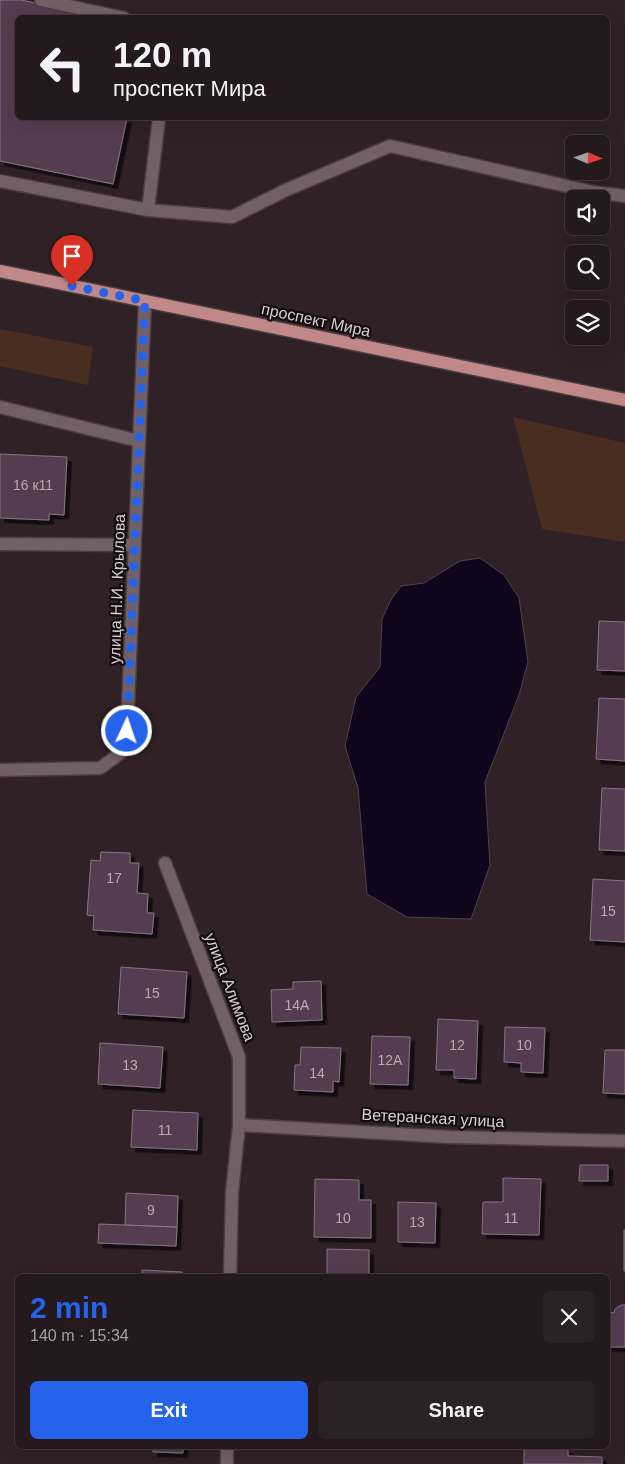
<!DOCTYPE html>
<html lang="en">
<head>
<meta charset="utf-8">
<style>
  :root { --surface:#24191c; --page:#2c2225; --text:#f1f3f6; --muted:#a3a0a3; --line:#41383b; --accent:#2563eb }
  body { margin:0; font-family:Helvetica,sans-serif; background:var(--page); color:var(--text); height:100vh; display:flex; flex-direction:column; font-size:19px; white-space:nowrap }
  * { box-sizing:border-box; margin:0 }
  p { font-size:16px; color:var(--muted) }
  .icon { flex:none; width:28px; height:28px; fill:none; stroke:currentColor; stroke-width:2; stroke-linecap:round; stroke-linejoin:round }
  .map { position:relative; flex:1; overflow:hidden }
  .drawer { position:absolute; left:15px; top:1274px; width:595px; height:175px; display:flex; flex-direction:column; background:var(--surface); border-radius:8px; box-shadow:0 5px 20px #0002,0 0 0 1px var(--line) }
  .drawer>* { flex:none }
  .banner { position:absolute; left:15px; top:15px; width:595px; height:105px; border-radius:8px; box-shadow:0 5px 20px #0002,0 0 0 1px var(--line); background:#24191c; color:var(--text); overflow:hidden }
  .needle { width:32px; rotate:92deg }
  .fabs { position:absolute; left:565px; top:135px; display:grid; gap:10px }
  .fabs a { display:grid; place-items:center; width:45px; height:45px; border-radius:8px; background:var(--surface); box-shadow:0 5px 20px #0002,0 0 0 1px var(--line); font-size:25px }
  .pin { position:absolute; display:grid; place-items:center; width:42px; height:42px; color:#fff; margin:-51px -21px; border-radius:50% 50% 50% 0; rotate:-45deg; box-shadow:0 0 5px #0007 }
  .pin .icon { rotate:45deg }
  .me { position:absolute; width:55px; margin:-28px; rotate:3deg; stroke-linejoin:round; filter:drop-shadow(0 0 4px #0008) }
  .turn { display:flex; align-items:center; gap:18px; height:105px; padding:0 15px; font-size:22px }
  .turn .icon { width:65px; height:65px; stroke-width:2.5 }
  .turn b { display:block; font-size:35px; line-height:42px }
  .round { display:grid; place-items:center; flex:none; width:52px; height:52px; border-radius:8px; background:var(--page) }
  .head { display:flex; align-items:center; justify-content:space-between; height:85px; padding:0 15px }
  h1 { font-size:30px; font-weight:600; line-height:38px; color:var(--accent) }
  .primary-button { display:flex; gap:10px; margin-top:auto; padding:10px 15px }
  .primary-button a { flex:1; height:58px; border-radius:8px; background:var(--accent); color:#fff; font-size:20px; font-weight:600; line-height:58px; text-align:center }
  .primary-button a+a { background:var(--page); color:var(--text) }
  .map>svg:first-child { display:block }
  .green { fill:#492d21 }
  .water { fill:#11051b; stroke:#4d4152 }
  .building { fill:#553c51; stroke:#837580; filter:url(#shadow) }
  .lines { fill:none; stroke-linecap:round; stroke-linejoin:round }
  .service-casing { stroke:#493e41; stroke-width:15 }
  .minor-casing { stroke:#493e41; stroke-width:15 }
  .primary-casing { stroke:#493e41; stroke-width:15 }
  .service { stroke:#716066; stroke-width:12 }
  .minor { stroke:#716066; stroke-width:12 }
  .primary { stroke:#c08889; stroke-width:12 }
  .route { stroke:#2563eb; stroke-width:9; stroke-dasharray:0 16.2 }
  .labels { text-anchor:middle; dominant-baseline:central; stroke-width:4.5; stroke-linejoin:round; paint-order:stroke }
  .number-label { font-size:14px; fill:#b7aab1 }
  .street-label { font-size:16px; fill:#d8ced1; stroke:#140d0f }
</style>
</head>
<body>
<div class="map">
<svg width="625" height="1464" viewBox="0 0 625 1464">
  <defs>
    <filter id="shadow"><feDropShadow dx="4.5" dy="4.5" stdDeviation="0" flood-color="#0009"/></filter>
  </defs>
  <rect width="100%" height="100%" fill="#302126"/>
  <path class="green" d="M0,329L93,347L88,385L0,366Z
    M513,417L625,443V542L542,529Z"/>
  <path class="water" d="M480,558L504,575L519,598L528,662L519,695L485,782L490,865L471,919L407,917L367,894L358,788L345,746L356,697L380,667L382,619L392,598L401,586L424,583L460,561Z"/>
  <path class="building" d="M0,0H21L107,18H18V118H127L113,184L0,161Z
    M0,454L67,457L64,515L49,514V520L0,518Z
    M599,621L625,622V671L597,670Z
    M599,698L625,699V761L596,759Z
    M602,788L625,789V851L599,850Z
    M101,852L130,853V863H139L137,893L148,894L147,913H154L152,934L93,930L94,916L87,915L91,860L100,861Z
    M593,879L625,881V942L590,940Z
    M121,967L187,972L184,1018L118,1014Z
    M321,981L322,1020L272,1022L271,990L293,989V982Z
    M438,1019L478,1021L476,1079L454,1078V1070H436Z
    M505,1027L545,1028L543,1073L521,1072V1063L504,1062Z
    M372,1036L410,1037L408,1085L370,1084Z
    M100,1043L163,1047L160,1088L98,1084Z
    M301,1047L341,1048L339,1082L333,1081V1092L294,1090L295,1065H300Z
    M605,1050H625V1094L603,1093Z
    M133,1110L198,1113L197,1150L131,1147Z
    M580,1165H608V1181H579Z
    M503,1178L541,1179L539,1235L482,1234L483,1202H503Z
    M315,1179L359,1180V1200H371V1238L314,1237Z
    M126,1193L178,1196L177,1227L125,1225Z
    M398,1202L436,1203L435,1243L398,1242Z
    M99,1224L177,1227L176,1246L98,1243Z
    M624,1230H625V1271H624Z
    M327,1249L369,1250V1276H327Z
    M142,1270L182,1272V1276H142Z
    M621,1305H625V1347H608V1312L614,1313L615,1309Z
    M153,1446H183V1453L153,1452Z
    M537,1446H559L558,1449H568V1456L602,1457V1464H524V1448L537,1449Z"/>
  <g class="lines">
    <g class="service-casing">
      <path id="service" d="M41,0L124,18
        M0,181L148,210L159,118
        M148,210L232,217L286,190L390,146L593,192L625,196
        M0,407L139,441
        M0,544L135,545"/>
    </g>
    <g class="minor-casing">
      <path id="minor" d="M0,770L100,768L122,752L127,731L145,301
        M165,863L239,1057V1125L232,1192L230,1276
        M239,1125L450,1137L625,1141
        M227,1464V1446"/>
    </g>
    <g class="primary-casing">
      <path id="primary" d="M0,271L625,400"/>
    </g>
    <use href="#service" class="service"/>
    <use href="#minor" class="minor"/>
    <use href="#primary" class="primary"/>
  </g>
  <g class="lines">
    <path class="route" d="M72,286L145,301L127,731"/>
  </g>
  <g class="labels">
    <g class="number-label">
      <text x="33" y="485">16 к11</text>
      <text x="114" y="878">17</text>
      <text x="608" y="911">15</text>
      <text x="152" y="993">15</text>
      <text x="297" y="1005">14А</text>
      <text x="457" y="1045">12</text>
      <text x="524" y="1045">10</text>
      <text x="390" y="1060">12А</text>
      <text x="130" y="1065">13</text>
      <text x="317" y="1073">14</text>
      <text x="165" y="1130">11</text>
      <text x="151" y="1210">9</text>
      <text x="343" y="1218">10</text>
      <text x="511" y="1218">11</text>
      <text x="417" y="1222">13</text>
    </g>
    <g class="street-label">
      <text transform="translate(316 320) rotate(12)">проспект Мира</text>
      <text transform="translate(117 589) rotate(-88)">улица Н.И. Крылова</text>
      <text transform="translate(230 987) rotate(69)">улица Алимова</text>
      <text transform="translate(433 1118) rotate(3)">Ветеранская улица</text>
    </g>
  </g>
</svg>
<div class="fabs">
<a><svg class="needle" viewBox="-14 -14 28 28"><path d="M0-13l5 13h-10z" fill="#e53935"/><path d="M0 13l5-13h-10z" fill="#a3a0a3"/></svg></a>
<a><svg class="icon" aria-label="sound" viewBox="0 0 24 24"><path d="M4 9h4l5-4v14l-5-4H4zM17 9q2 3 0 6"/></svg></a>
<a><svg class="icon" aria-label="search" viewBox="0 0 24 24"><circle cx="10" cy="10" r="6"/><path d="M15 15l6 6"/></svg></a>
<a><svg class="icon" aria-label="layers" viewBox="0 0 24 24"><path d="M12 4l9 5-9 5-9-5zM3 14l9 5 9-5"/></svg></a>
</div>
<div class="pin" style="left:72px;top:286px;background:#d93025"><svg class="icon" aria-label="arrive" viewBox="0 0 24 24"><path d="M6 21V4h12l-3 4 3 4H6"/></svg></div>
<svg class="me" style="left:127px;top:731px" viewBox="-20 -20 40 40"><circle r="17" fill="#2563eb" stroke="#fff" stroke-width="3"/><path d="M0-11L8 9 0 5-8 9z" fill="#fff"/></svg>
<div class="banner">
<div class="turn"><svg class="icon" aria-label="left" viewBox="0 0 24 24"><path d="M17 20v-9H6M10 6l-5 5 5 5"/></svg><div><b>120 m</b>проспект Мира</div></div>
</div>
<section class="drawer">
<div class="head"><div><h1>2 min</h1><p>140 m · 15:34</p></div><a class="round"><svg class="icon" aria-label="close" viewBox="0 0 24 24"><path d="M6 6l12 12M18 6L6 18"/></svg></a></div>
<div class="primary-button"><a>Exit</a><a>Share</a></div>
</section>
</div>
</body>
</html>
